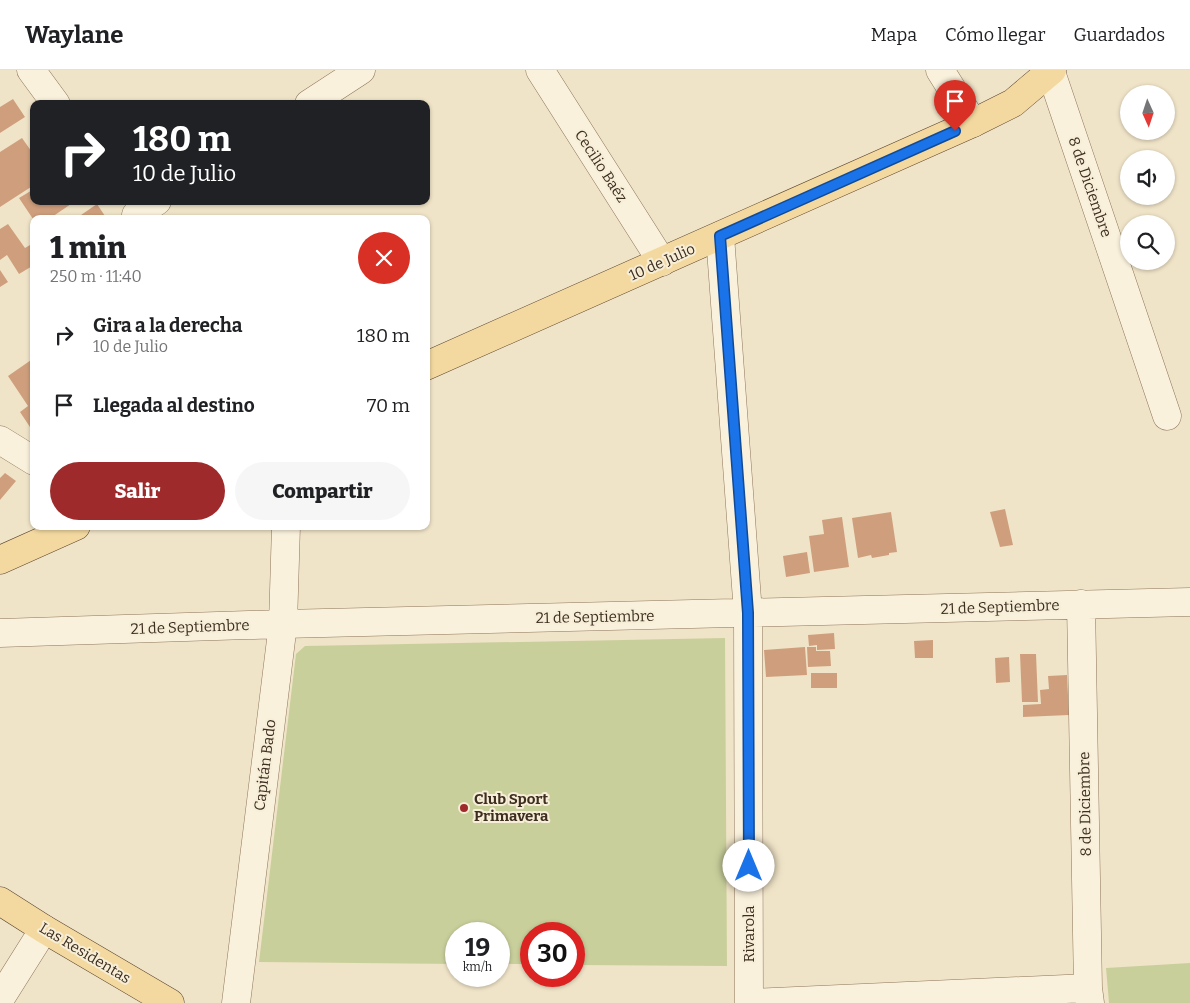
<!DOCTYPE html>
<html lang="es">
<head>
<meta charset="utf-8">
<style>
  :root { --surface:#fff; --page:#f6f6f6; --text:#202124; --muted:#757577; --line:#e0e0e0; --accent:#9e2a2b }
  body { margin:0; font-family:Bitter,serif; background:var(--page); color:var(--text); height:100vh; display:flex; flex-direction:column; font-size:19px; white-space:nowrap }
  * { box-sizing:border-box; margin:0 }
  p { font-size:16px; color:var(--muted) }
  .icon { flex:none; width:28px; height:28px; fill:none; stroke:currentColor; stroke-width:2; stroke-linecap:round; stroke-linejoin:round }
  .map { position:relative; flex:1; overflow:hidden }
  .side { position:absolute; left:30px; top:145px; width:400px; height:315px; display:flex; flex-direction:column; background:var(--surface); border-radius:10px; box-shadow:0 1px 4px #0004 }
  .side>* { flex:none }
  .guide { position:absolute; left:30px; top:30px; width:400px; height:105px; border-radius:10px; box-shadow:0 1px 4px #0004; background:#202124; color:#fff; overflow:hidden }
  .needle { width:32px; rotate:177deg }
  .controls { position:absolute; left:1120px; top:15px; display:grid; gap:10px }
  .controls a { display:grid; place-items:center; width:55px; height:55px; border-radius:50%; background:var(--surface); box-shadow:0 1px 4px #0004; font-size:25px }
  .speed { position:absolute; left:445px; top:852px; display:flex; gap:10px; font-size:25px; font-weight:700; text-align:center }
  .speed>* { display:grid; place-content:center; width:65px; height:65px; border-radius:50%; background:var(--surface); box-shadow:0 1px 4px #0004; line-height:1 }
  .speed small { font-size:12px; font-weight:400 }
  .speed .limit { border:8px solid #d22; background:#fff; color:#111 }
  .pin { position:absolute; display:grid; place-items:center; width:42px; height:42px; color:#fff; margin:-51px -21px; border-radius:50% 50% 50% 0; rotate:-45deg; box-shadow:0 0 5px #0007 }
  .pin .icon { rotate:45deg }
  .me { position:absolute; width:55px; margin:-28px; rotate:0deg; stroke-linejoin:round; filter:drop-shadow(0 0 4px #0008) }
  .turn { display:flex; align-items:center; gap:18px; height:105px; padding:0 20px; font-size:22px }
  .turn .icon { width:65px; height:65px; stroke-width:2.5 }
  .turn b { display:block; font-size:35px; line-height:42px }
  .round { display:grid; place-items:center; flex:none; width:52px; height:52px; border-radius:26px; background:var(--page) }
  .summary { display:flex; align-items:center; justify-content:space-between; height:85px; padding:0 20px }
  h1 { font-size:30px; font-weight:800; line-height:38px }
  .action { display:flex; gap:10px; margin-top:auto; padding:10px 20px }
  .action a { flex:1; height:58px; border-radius:30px; background:var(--accent); color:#fff; font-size:20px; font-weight:800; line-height:58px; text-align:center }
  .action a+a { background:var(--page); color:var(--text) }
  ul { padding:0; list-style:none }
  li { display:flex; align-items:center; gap:15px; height:70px; padding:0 20px }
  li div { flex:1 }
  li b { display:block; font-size:19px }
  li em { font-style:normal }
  header { display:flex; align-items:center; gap:30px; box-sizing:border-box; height:70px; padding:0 25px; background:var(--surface); border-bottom:1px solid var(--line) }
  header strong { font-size:24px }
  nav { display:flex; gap:28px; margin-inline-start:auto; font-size:18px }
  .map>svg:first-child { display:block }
  .green { fill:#c9cf9b }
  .building { fill:#cf9f7d }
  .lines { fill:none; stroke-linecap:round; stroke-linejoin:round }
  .minor-casing { stroke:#8d765c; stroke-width:29 }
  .major-casing { stroke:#5b4430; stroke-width:29 }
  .minor { stroke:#faf1dc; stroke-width:28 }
  .major { stroke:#f3d9a0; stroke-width:28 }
  .route-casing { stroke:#114b97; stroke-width:12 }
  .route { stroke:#1a73e8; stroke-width:9 }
  .poi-dot { fill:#9e2a2b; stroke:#f7eed8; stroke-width:2 }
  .labels { text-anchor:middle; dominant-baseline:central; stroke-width:4; stroke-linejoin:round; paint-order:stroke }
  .street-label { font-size:15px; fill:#3d2e20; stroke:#f7eed8 }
  .poi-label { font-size:15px; font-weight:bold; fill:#3d2e20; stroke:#f7eed8; text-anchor:start }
</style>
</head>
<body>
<header>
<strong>Waylane</strong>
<nav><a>Mapa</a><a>Cómo llegar</a><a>Guardados</a></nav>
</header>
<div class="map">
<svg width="1190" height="933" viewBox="0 0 1190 933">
  <rect width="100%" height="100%" fill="#f0e4c8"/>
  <path class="green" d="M725,568L727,896L574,895V864H531V894H499V864H456V894L259,892L296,584L305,576Z
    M1190,893V933H1109L1106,898Z"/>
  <path class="building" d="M13,29L25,47L0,63V37Z
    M22,68L34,85V115L0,137V82Z
    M34,119V131H69L71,134L49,149H33L19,128Z
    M97,134L107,149H84L81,145Z
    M8,154L25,178L30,175L34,181V195L19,204L7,185L0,190V159Z
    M0,200L8,212L0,217Z
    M34,288V363L20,342L28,336L8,306Z
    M5,403L16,411L0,430V408Z
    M1005,439L1013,475L1000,477L990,442Z
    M891,442L897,482L889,483V485L872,488L871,485L858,488L852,448Z
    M842,447L849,497L814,502L809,466L824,464L822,450Z
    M807,482L810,503L786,507L783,486Z
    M834,563L835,579L817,580V575L809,576L808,565Z
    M933,570V588H915L914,571Z
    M805,577L807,605L766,607L764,580Z
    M807,577H816V581H830L831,596L808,597Z
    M1020,584H1036L1038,632H1022Z
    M1009,587L1010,612L996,613L995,588Z
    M811,603H837V618H811Z
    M1067,605L1069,645L1023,647V635L1041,634L1040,620L1049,619L1048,606Z"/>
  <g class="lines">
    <g class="minor-casing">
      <path id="minor" d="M31,0L56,34
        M540,0L662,192
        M940,0L973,53
        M1051,2L1167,346
        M309,34L361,0
        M136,145L157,131
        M720,166L748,543L749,933
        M0,370L34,391
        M1081,534L1088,918L1090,933
        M0,563L283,554L1190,532
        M0,929L44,859
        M236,933L283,554L286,456
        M749,933L1088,918"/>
    </g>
    <g class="major-casing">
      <path id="major" d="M426,296L973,53L1013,33L1052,0
        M0,490L76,456
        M0,831L44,859L170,933"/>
    </g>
    <use href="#minor" class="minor"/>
    <use href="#major" class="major"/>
  </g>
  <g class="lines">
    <g class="route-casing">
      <path id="route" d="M749,796L748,543L720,166L955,61"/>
    </g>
    <use href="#route" class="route"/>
  </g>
  <circle class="poi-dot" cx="464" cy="738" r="5"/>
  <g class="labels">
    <g class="street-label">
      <text transform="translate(601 96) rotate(57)">Cecilio Baéz</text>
      <text transform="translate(1090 117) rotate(71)">8 de Diciembre</text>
      <text transform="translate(662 192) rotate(-24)">10 de Julio</text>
      <text transform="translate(1000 537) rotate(-2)">21 de Septiembre</text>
      <text transform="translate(595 547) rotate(-1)">21 de Septiembre</text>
      <text transform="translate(190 557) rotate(-2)">21 de Septiembre</text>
      <text transform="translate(265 695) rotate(-83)">Capitán Bado</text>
      <text transform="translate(1085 734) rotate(-91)">8 de Diciembre</text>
      <text transform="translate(749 864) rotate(-90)">Rivarola</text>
      <text transform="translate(85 883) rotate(31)">Las Residentas</text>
    </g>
    <g class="poi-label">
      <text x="474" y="729">Club Sport<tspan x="474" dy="17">Primavera</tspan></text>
    </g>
  </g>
</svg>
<div class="controls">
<a><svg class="needle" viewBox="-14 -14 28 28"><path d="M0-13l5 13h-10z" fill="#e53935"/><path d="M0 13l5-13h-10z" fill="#757577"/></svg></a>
<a><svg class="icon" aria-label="sound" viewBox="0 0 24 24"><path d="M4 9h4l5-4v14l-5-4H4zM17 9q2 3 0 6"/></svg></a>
<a><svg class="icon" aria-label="search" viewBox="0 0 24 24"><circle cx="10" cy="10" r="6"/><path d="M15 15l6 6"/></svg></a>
</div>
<div class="speed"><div>19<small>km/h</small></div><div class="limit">30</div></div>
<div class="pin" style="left:955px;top:61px;background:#d93025"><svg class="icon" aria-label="arrive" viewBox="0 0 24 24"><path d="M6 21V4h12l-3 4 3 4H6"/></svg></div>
<svg class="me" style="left:749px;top:796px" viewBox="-20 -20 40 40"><circle r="19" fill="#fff"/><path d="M0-13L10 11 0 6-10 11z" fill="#1a73e8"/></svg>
<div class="guide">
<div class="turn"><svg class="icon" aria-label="right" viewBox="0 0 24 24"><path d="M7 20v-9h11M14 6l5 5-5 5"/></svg><div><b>180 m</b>10 de Julio</div></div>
</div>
<section class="side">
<div class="summary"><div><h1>1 min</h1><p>250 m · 11:40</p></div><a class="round" style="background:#d93025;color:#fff"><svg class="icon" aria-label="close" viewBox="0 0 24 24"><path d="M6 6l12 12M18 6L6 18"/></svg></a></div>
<ul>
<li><svg class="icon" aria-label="right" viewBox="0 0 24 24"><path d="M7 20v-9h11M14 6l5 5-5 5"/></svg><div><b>Gira a la derecha</b><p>10 de Julio</p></div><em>180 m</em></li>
<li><svg class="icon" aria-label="arrive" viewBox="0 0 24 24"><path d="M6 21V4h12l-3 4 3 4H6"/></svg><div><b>Llegada al destino</b></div><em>70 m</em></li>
</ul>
<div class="action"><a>Salir</a><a>Compartir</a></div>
</section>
</div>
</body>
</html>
